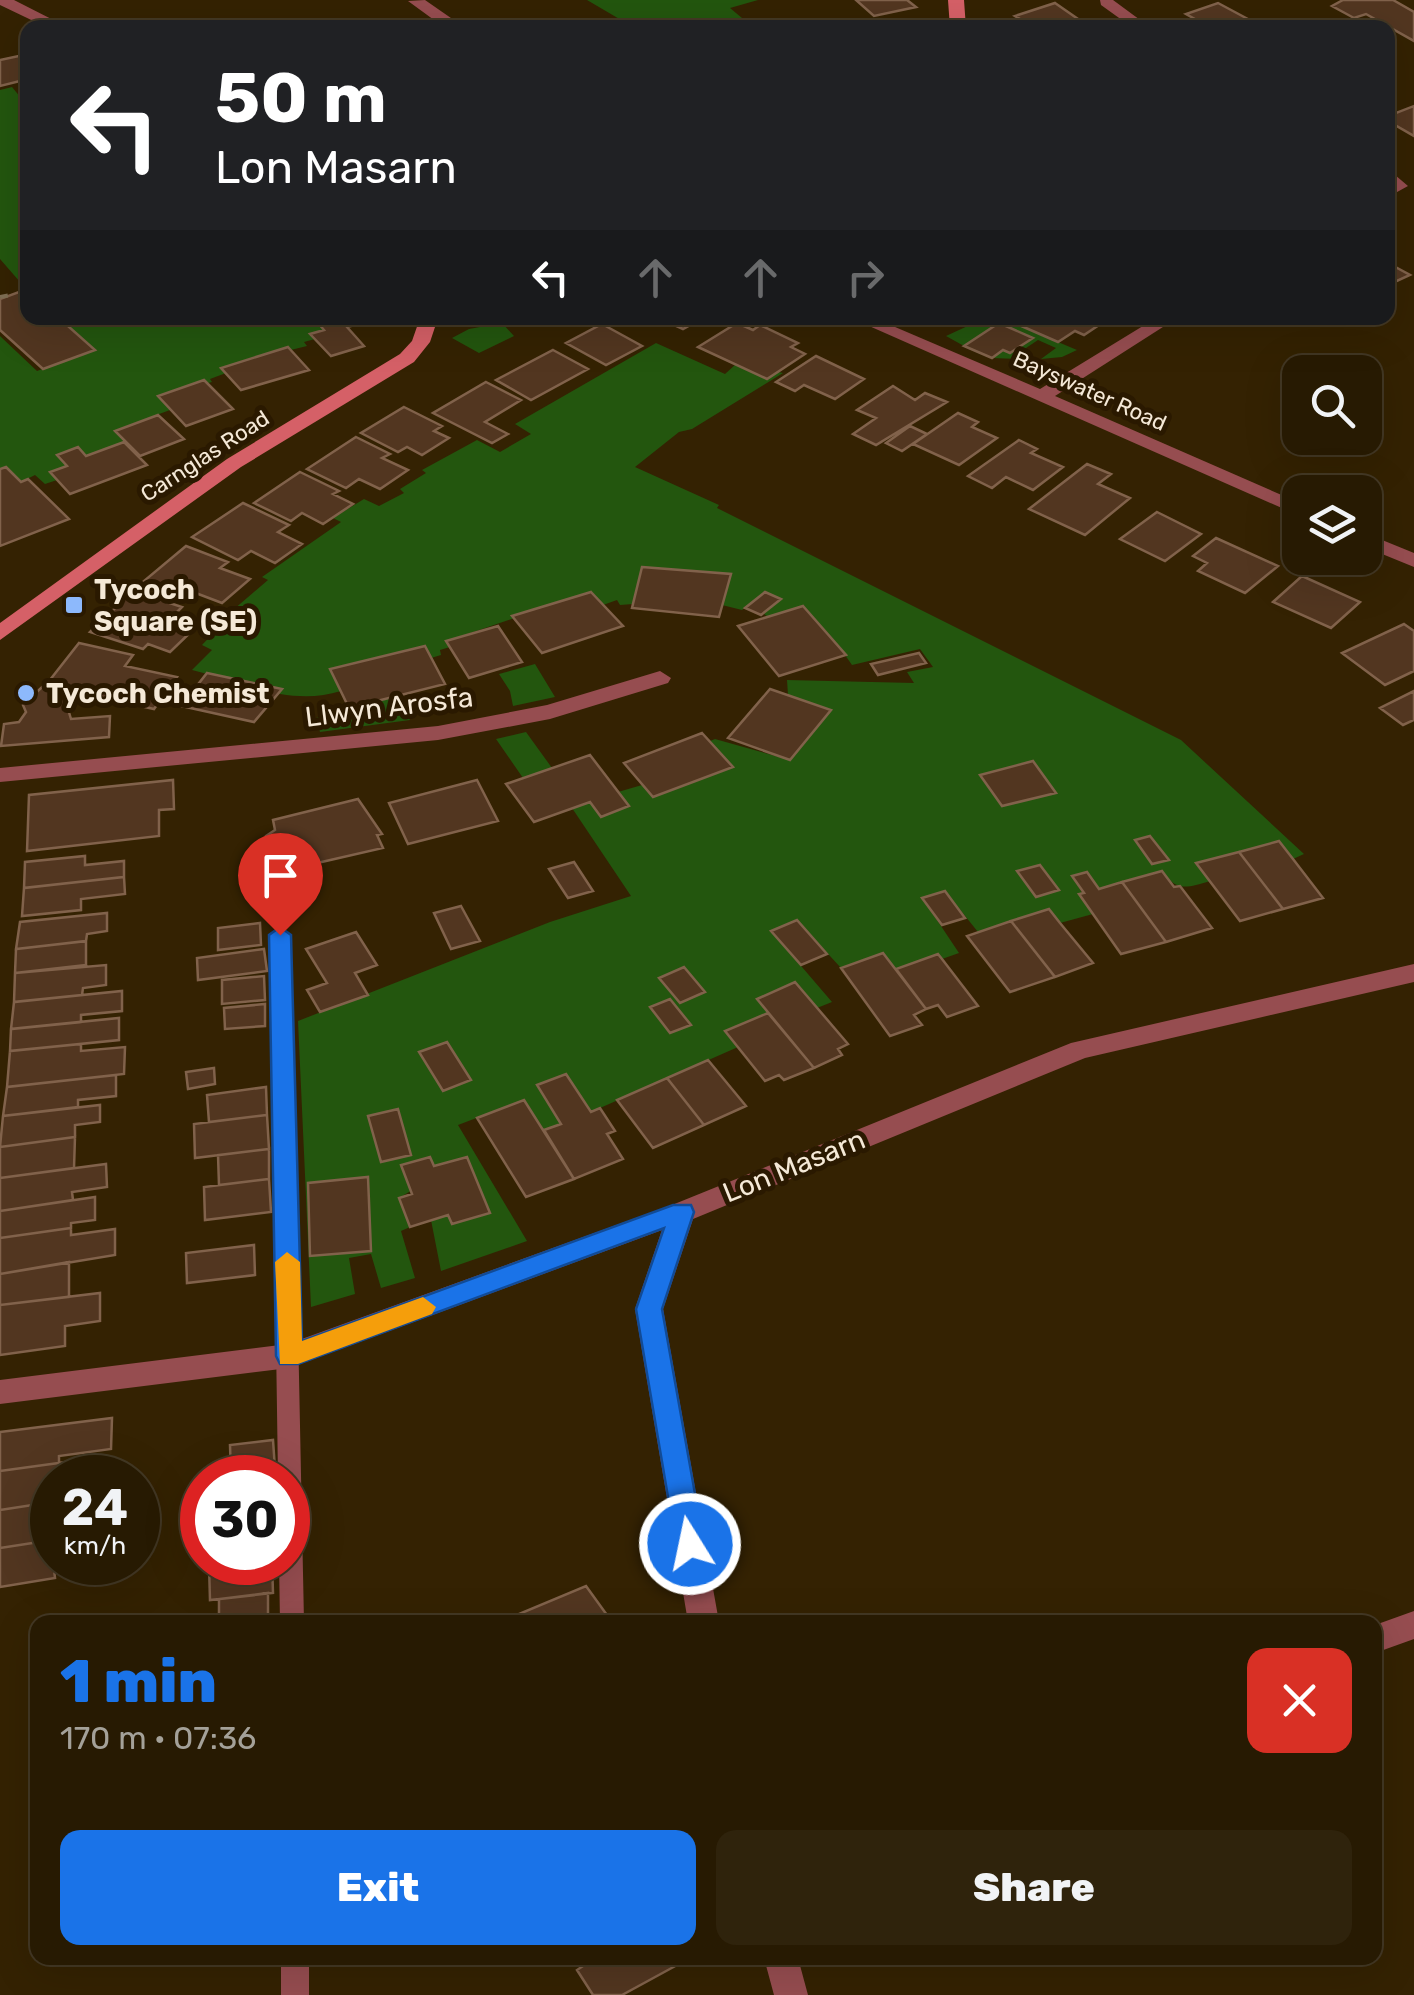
<!DOCTYPE html>
<html lang="en">
<head>
<meta charset="utf-8">
<style>
  :root { --surface:#271a02; --page:#2f230c; --text:#f1f3f6; --muted:#a4a199; --line:#433824; --accent:#1a73e8 }
  body { margin:0; font-family:Rubik,sans-serif; background:var(--page); color:var(--text); height:100vh; display:flex; flex-direction:column; font-size:38px; white-space:nowrap }
  * { box-sizing:border-box; margin:0 }
  p { font-size:32px; color:var(--muted) }
  .icon { flex:none; width:55px; height:55px; fill:none; stroke:currentColor; stroke-width:2; stroke-linecap:round; stroke-linejoin:round }
  .map { position:relative; flex:1; overflow:hidden }
  .sheet { position:absolute; left:30px; top:1615px; width:1352px; height:350px; display:flex; flex-direction:column; background:var(--surface); border-radius:20px; box-shadow:0 10px 40px #0002,0 0 0 2px var(--line) }
  .sheet>* { flex:none }
  .top-card { position:absolute; left:20px; top:20px; width:1375px; height:305px; border-radius:20px; box-shadow:0 10px 40px #0002,0 0 0 2px var(--line); background:#202124; color:#fff; overflow:hidden }
  .controls { position:absolute; left:1282px; top:355px; display:grid; gap:20px }
  .controls a { display:grid; place-items:center; width:100px; height:100px; border-radius:20px; background:var(--surface); box-shadow:0 10px 40px #0002,0 0 0 2px var(--line); font-size:50px }
  .speed { position:absolute; left:30px; top:1455px; display:flex; gap:20px; font-size:50px; font-weight:700; text-align:center }
  .speed>* { display:grid; place-content:center; width:130px; height:130px; border-radius:50%; background:var(--surface); box-shadow:0 10px 40px #0002,0 0 0 2px var(--line); line-height:1 }
  .speed small { font-size:25px; font-weight:400 }
  .speed .limit { border:15px solid #d22; background:#fff; color:#111 }
  .pin { position:absolute; display:grid; place-items:center; width:85px; height:85px; color:#fff; margin:-102px -42px; border-radius:50% 50% 50% 0; rotate:-45deg; box-shadow:0 0 10px #0007 }
  .pin .icon { rotate:45deg }
  .me { position:absolute; width:110px; margin:-55px; rotate:350deg; stroke-linejoin:round; filter:drop-shadow(0 0 8px #0008) }
  .turn { display:flex; align-items:center; gap:35px; height:210px; padding:0 30px; font-size:45px }
  .turn .icon { width:130px; height:130px; stroke-width:2.5 }
  .turn b { display:block; font-size:70px; line-height:85px }
  .lanes { display:flex; align-items:center; height:95px; padding:0 30px; background:#0003; justify-content:center; gap:50px; direction:ltr }
  .lanes .off { opacity:.35 }
  .round { display:grid; place-items:center; flex:none; width:105px; height:105px; border-radius:20px; background:var(--page) }
  .summary { display:flex; align-items:center; justify-content:space-between; height:170px; padding:0 30px }
  h1 { font-size:60px; font-weight:800; line-height:75px; color:var(--accent) }
  .cta { display:flex; gap:20px; margin-top:auto; padding:20px 30px }
  .cta a { flex:1; height:115px; border-radius:20px; background:var(--accent); color:#fff; font-size:40px; font-weight:800; line-height:115px; text-align:center }
  .cta a+a { background:var(--page); color:var(--text) }
  .map>svg:first-child { display:block }
  .green { fill:#23560e; fill-rule:evenodd }
  .building { fill:#523620; stroke:#81624b; stroke-width:2.5 }
  .lines { fill:none; stroke-linecap:round; stroke-linejoin:round }
  .path { stroke:#7e6e53; stroke-width:4; stroke-dasharray:8 4; stroke-linecap:butt }
  .lane { fill:#964d50; fill-rule:evenodd }
  .street { fill:#964d50; fill-rule:evenodd }
  .secondary { fill:#d56067; fill-rule:evenodd }
  .route { fill:#1a73e8; stroke:#114b97; stroke-width:2.5 }
  .slow { fill:#f59e0b }
  .poi-dot { fill:#8db9fc; stroke:#2a1900; stroke-width:4 }
  .labels { text-anchor:middle; dominant-baseline:central; stroke-width:10; stroke-linejoin:round; paint-order:stroke }
  .far-street-label { font-size:22px; fill:#f5e9d7; stroke:#2a1900 }
  .poi-label { font-size:28px; font-weight:bold; fill:#f5e9d7; stroke:#2a1900; text-anchor:start }
  .street-label { font-size:28px; fill:#f5e9d7; stroke:#2a1900 }
</style>
</head>
<body>
<div class="map">
<svg width="1414" height="1995" viewBox="0 0 1414 1995">
  <rect width="100%" height="100%" fill="#342202"/>
  <path class="green" d="M587,0H758L730,8L742,18L699,27H633Z
    M12,87L21,98L27,97V290L0,259V90Z
    M59,318H336L319,323L324,330L311,334L315,339L304,342L307,346L222,367L226,373L210,379L212,382L159,396L170,410L116,430L124,442L86,456L78,447L58,454L67,466L50,472L57,480L45,484L35,475L21,482L6,467L0,469V336L37,371L95,350Z
    M985,318H1031L1020,326L1077,350L1062,357L1041,359L1056,348L1038,340L1017,354L1018,359L992,358L1003,350L1011,353L1032,338L964,346L946,336Z
    M502,323L514,336L479,353L452,338L469,329Z
    M656,343L725,374L736,364L783,373L692,429L679,432L635,467L719,505L717,508L1181,740L1304,854L1293,859L1279,841L1197,863L1210,881C1186,888 1177,892 1162,871L1099,889L1073,876L1093,914L1060,923L1048,909L978,932L945,891L923,899L959,953L942,959L938,955L896,969L883,954L841,968L797,920L772,932L832,1002L817,1008L795,982L758,998L768,1013L726,1031L738,1047L591,1112L566,1074L538,1084L561,1124L544,1130L524,1100L458,1125L527,1241L441,1271L431,1220L448,1215L453,1224L490,1212L467,1157L399,1198L410,1227L401,1231L415,1278L381,1288L371,1254L349,1258L355,1294L311,1307L298,1021L550,922L631,896L572,808L590,802L601,816L629,806L618,792L642,785L654,797L732,767L710,741L715,739L790,760L830,711L788,695L787,680L914,683L907,672L933,667L920,649L852,665L845,655L768,617L764,614L781,599L765,592L742,610L722,605L730,574L642,567L633,604L620,605L617,600L603,605L591,592L447,641L450,647L440,650L441,655L431,658L424,646L331,669L341,691C290,707 242,682 192,670L212,650L202,645L222,624L219,622L268,580L262,577L341,522L333,518L364,499L379,506L404,493L400,489L426,473L422,470L477,440L500,452L531,434L515,424ZM1033,761L1055,793L1003,806L980,775ZM398,1110L411,1155L381,1161L369,1116ZM368,1178L371,1250L310,1256L309,1183Z
    M535,664L555,697L513,706L510,691L499,674Z
    M399,696L410,720L320,732L316,718Z
    M526,732L552,768L523,778L496,739Z"/>
  <path class="building" d="M856,0H907L916,7L874,16Z
    M1343,0H1393L1414,12V41L1366,14L1354,18L1332,6Z
    M1055,3L1088,26L1028,28L1032,26L1015,16Z
    M1218,3L1259,25L1211,28L1186,14Z
    M28,54V79L0,86V60Z
    M1414,106V136L1388,121V116Z
    M1388,263L1410,275L1388,285Z
    M27,289L28,318H59L95,350L43,369L0,330V299Z
    M336,318H357L363,323L347,327L364,346L331,356L310,334L324,330L318,323Z
    M659,318H703L683,329Z
    M1031,318H1082L1099,325L1084,335L1075,331L1058,342L1019,325Z
    M737,323L753,330L760,325L798,343L791,347L805,354L767,379L698,347Z
    M999,323L1033,338L1010,353L1003,350L992,358L964,346Z
    M602,324L642,346L606,365L566,343Z
    M288,347L309,370L241,390L221,368Z
    M553,350L588,369L531,400L496,380Z
    M816,356L864,379L835,399L804,385L795,391L776,382Z
    M204,380L233,409L186,426L158,396Z
    M486,382L521,400L485,422L508,434L492,443L433,413Z
    M893,386L915,400L925,393L947,402L876,445L853,434L876,418L857,410Z
    M404,407L442,426L434,431L449,438L422,455L407,447L398,452L361,433Z
    M958,413L978,422L972,427L997,438L959,465L913,444Z
    M158,415L184,439L140,456L115,431Z
    M910,426L927,434L902,451L886,443Z
    M356,437L390,454L382,458L408,470L380,489L359,479L346,488L307,469Z
    M1019,440L1037,449L1031,453L1063,467L1033,490L1006,477L992,488L968,476Z
    M124,442L147,465L70,494L50,472L67,466L57,455L78,447L86,456Z
    M1087,464L1111,474L1098,484L1130,498L1085,535L1029,509Z
    M6,467L21,482L28,479L69,519L0,546V469Z
    M300,472L339,491L333,494L353,504L323,524L302,513L291,521L254,503Z
    M243,503L289,525L278,532L302,544L275,563L251,551L238,560L192,537Z
    M1157,512L1201,534L1165,561L1120,539Z
    M1216,538L1278,566L1245,593L1198,571L1207,563L1193,556Z
    M186,546L228,562L220,568L250,579L222,603L193,592L187,597L144,581Z
    M642,567L731,574L719,617L632,608Z
    M1302,576L1360,602L1331,628L1273,602Z
    M133,591L182,607L170,619L196,627L170,652L148,644L143,649L90,632Z
    M591,592L623,626L542,653L512,616Z
    M765,592L781,599L761,615L745,608Z
    M803,606L846,655L779,676L738,626Z
    M1404,624L1414,631V671L1385,685L1342,653Z
    M498,626L522,662L469,678L446,641Z
    M79,643L133,655L125,666L177,677L154,709L46,685Z
    M425,646L445,684L349,708L330,669Z
    M919,653L926,663L878,675L871,664Z
    M207,673L282,689L254,722L181,706Z
    M42,687L80,695L68,709L71,719L110,716L109,737L1,746L4,724L19,722L26,712L23,705Z
    M770,689L831,710L790,760L728,738Z
    M1414,691V720L1403,725L1380,708Z
    M702,733L733,767L653,797L624,763Z
    M590,755L629,806L601,817L590,802L534,822L506,784Z
    M1033,761L1056,793L1002,806L980,775Z
    M173,780L174,809L159,810V836L27,851L29,795Z
    M477,780L498,821L408,844L389,803Z
    M358,799L382,834L377,835L383,848L300,867L308,885L288,893L265,857L271,851L266,836L275,830L273,820Z
    M1150,836L1169,860L1152,864L1135,840Z
    M1279,841L1293,859L1323,898L1283,909L1239,852Z
    M1239,852L1283,909L1240,921L1196,863Z
    M85,856V865L124,861V877L24,888L25,862Z
    M574,862L593,891L568,898L549,869Z
    M1040,865L1059,890L1036,897L1017,871Z
    M1162,871L1174,887L1180,886L1212,928L1166,942L1122,882Z
    M1087,872L1099,889L1122,882L1166,942L1121,954L1079,894L1084,893L1072,876Z
    M124,877L125,894L81,899V910L22,916L24,888Z
    M945,891L965,918L942,925L922,898Z
    M461,906L480,941L451,949L434,913Z
    M1049,909L1060,923L1093,963L1055,977L1011,921Z
    M107,913V931L87,934L86,941L16,949L20,922Z
    M797,920L827,954L801,965L771,931Z
    M1011,921L1055,977L1010,992L967,936Z
    M260,923L261,945L218,950V928Z
    M356,932L377,965L355,973L368,995L320,1012L307,990L327,983L306,949Z
    M86,941V965L15,973L16,949Z
    M264,949L267,971L198,980L197,958Z
    M883,953L926,1009L914,1015L922,1025L890,1036L841,968Z
    M938,954L942,959L978,1006L947,1017L938,1005L926,1009L896,969Z
    M106,965V985L83,988L82,995L14,1002L15,973Z
    M684,967L705,992L680,1003L659,978Z
    M264,976L265,1000L222,1004V980Z
    M795,982L848,1044L838,1049L842,1055L814,1068L757,999Z
    M122,991V1011L81,1015V1022L11,1029L14,1002Z
    M670,999L691,1025L670,1033L650,1007Z
    M265,1004V1026L225,1029L224,1008Z
    M768,1013L814,1068L784,1080L779,1075L765,1081L725,1031Z
    M119,1018V1040L10,1051L11,1029Z
    M447,1042L471,1080L443,1091L419,1052Z
    M81,1044V1051L125,1047L124,1074L7,1087L10,1051Z
    M708,1060L746,1106L704,1125L667,1078Z
    M214,1068L215,1084L188,1089L186,1072Z
    M566,1074L591,1112L600,1108L615,1131L607,1134L623,1159L574,1179L544,1130L561,1124L537,1085Z
    M116,1075V1096L78,1100V1107L3,1116L7,1087Z
    M667,1078L704,1125L653,1148L617,1100Z
    M266,1087L267,1115L209,1122L207,1095Z
    M524,1100L574,1179L526,1197L477,1118Z
    M100,1105V1122L75,1125V1137L0,1147L3,1116Z
    M398,1109L411,1155L381,1162L368,1116Z
    M267,1115L269,1149L195,1158L194,1124Z
    M75,1137L74,1168L0,1178V1147Z
    M269,1149V1179L219,1185L218,1155Z
    M430,1157L434,1166L467,1157L490,1213L452,1224L448,1215L410,1227L399,1198L412,1194L401,1165Z
    M106,1164L107,1187L72,1192L73,1200L0,1211V1178Z
    M368,1177L371,1251L310,1256L308,1183Z
    M269,1179L271,1212L205,1220L204,1187Z
    M95,1197V1220L71,1223V1228L0,1238V1211Z
    M71,1228V1235L115,1229V1255L0,1274V1238Z
    M254,1245L255,1275L187,1283L186,1253Z
    M69,1262V1297L0,1305V1274Z
    M100,1293V1321L65,1326V1346L0,1355V1305Z
    M112,1418L111,1449L59,1456V1463L0,1471V1432Z
    M273,1440L275,1469L231,1475L230,1445Z
    M88,1459V1478H52V1502L0,1510V1471Z
    M52,1502V1540L0,1548V1510Z
    M52,1540V1562L84,1565L54,1569L55,1578L0,1587V1548Z
    M272,1562L273,1593L210,1600L209,1565Z
    M586,1586L612,1622H500Z
    M268,1593V1622H219V1599Z
    M595,1958H690L622,1995H593L577,1970Z"/>
  <g class="lines">
    <path class="path" d="M0,297L11,295"/>
    <path class="lane" d="M280,928L290,935L304,1622H280L279,1562H288V1478H278L270,935Z
      M281,1958H309V1995H281Z"/>
    <path class="street" d="M0,0H14L69,28H48L0,5Z
      M425,0L461,25L463,28H445L408,1Z
      M1100,0H1113L1151,28H1133L1101,5Z
      M1388,169L1408,186L1388,197Z
      M851,318H874L1040,389L1156,318H1177L1055,396L1300,503V516Z
      M1365,533L1414,553V567L1365,547Z
      M660,671L671,678L668,683L550,719L438,740L0,782V768L438,726L547,705Z
      M1414,964V982L1085,1058L693,1219L663,1309L719,1622H688L635,1309L662,1230L289,1368L0,1404V1380L288,1344L672,1205L1071,1043Z
      M1414,1611V1639L1375,1653V1625Z
      M764,1958H798L808,1995H774Z"/>
    <path class="secondary" d="M948,0H964L966,28H950Z
      M420,318H438L430,342L414,362L241,467L0,640V623L227,459L400,354L412,341Z"/>
  </g>
  <path class="route" d="M280,927L291,935L302,1341L673,1205H691L694,1212L662,1309L704,1544L700,1553L690,1556L680,1553L676,1544L636,1309L664,1228L298,1364H280L276,1356L269,935Z"/>
  <path class="slow" d="M287,1252L300,1262L302,1341L423,1297L436,1307L432,1314L298,1364H280L275,1262Z"/>
  <g class="poi-dot">
    <rect x="64" y="595" width="20" height="20" rx="5"/>
    <circle cx="26" cy="693" r="10"/>
  </g>
  <g class="labels">
    <g class="far-street-label">
      <text transform="translate(1090 391) rotate(24)">Bayswater Road</text>
      <text transform="translate(205 456) rotate(-33)">Carnglas Road</text>
    </g>
    <g class="poi-label">
      <text x="94" y="589">Tycoch<tspan x="94" dy="32">Square (SE)</tspan></text>
      <text x="46" y="693">Tycoch Chemist</text>
    </g>
    <g class="street-label">
      <text transform="translate(389 707) rotate(-7)">Llwyn Arosfa</text>
      <text transform="translate(794 1166) rotate(-22)">Lon Masarn</text>
    </g>
  </g>
</svg>
<div class="controls">
<a><svg class="icon" aria-label="search" viewBox="0 0 24 24"><circle cx="10" cy="10" r="6"/><path d="M15 15l6 6"/></svg></a>
<a><svg class="icon" aria-label="layers" viewBox="0 0 24 24"><path d="M12 4l9 5-9 5-9-5zM3 14l9 5 9-5"/></svg></a>
</div>
<div class="speed"><div>24<small>km/h</small></div><div class="limit">30</div></div>
<div class="pin" style="left:280px;top:935px;background:#d93025"><svg class="icon" aria-label="arrive" viewBox="0 0 24 24"><path d="M6 21V4h12l-3 4 3 4H6"/></svg></div>
<svg class="me" style="left:690px;top:1544px" viewBox="-20 -20 40 40"><circle r="17" fill="#1a73e8" stroke="#fff" stroke-width="3"/><path d="M0-11L8 9 0 5-8 9z" fill="#fff"/></svg>
<div class="top-card">
<div class="turn"><svg class="icon" aria-label="left" viewBox="0 0 24 24"><path d="M17 20v-9H6M10 6l-5 5 5 5"/></svg><div><b>50 m</b>Lon Masarn</div></div>
<div class="lanes"><svg class="icon" aria-label="left" viewBox="0 0 24 24"><path d="M17 20v-9H6M10 6l-5 5 5 5"/></svg><svg class="icon off" aria-label="ahead" viewBox="0 0 24 24"><path d="M12 20V5M6 11l6-6 6 6"/></svg><svg class="icon off" aria-label="ahead" viewBox="0 0 24 24"><path d="M12 20V5M6 11l6-6 6 6"/></svg><svg class="icon off" aria-label="right" viewBox="0 0 24 24"><path d="M7 20v-9h11M14 6l5 5-5 5"/></svg></div>
</div>
<section class="sheet">
<div class="summary"><div><h1>1 min</h1><p>170 m · 07:36</p></div><a class="round" style="background:#d93025;color:#fff"><svg class="icon" aria-label="close" viewBox="0 0 24 24"><path d="M6 6l12 12M18 6L6 18"/></svg></a></div>
<div class="cta"><a>Exit</a><a>Share</a></div>
</section>
</div>
</body>
</html>
